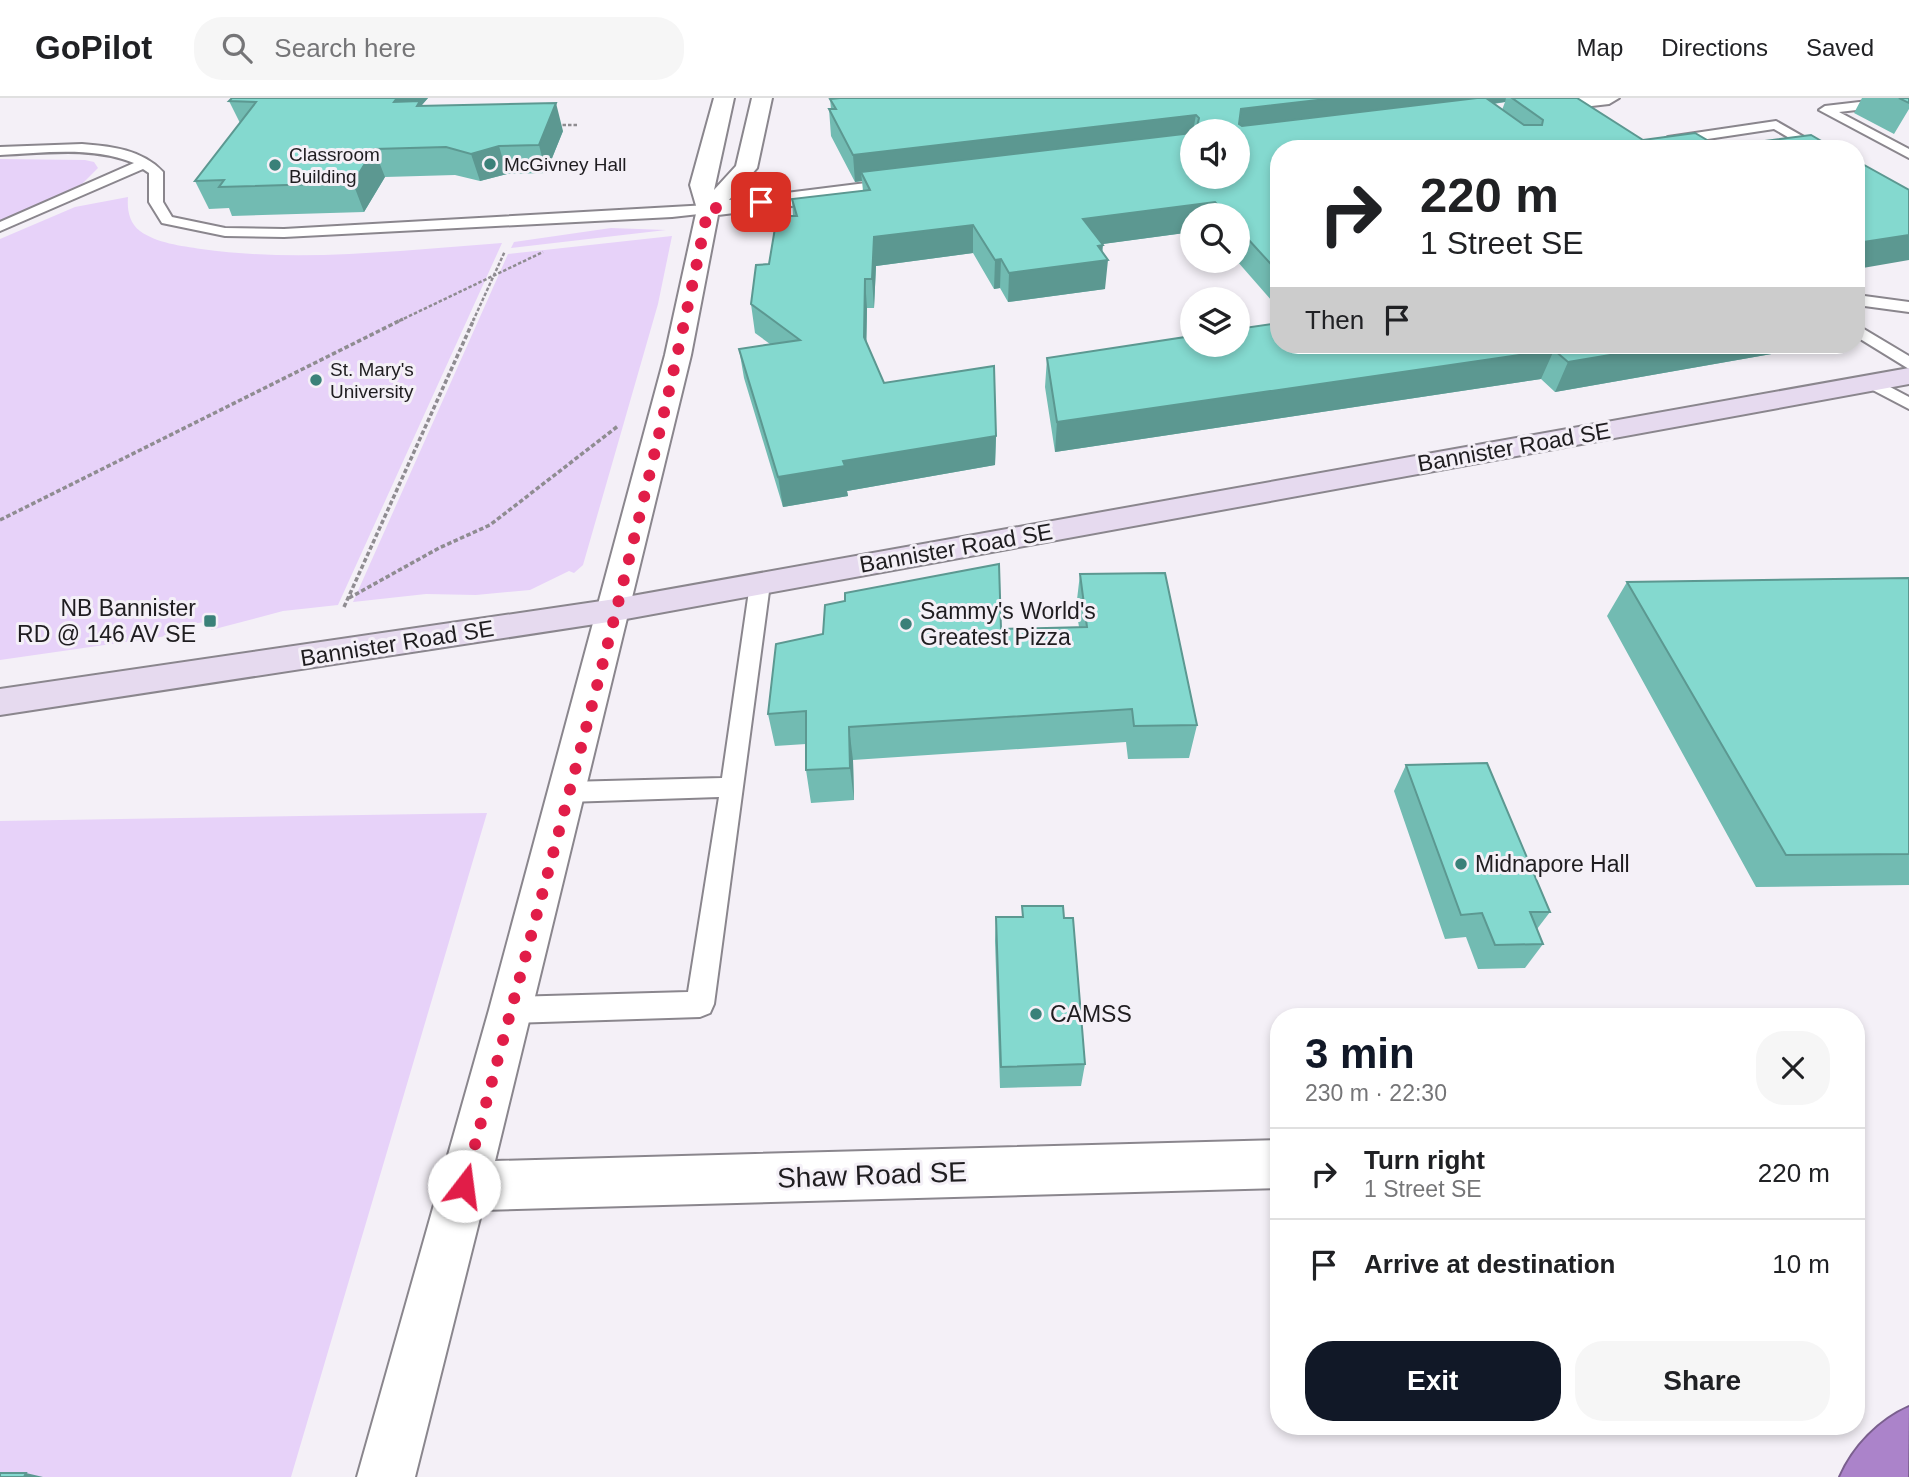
<!DOCTYPE html>
<html lang="en">
<head>
<meta charset="utf-8">
<style>
  :root { --surface:#fff; --page:#f6f6f6; --text:#202124; --muted:#757577; --line:#e0e0e0; --accent:#111827 }
  body { margin:0; font-family:Arial,sans-serif; background:var(--page); color:var(--text); height:100vh; display:flex; flex-direction:column; font-size:26px; white-space:nowrap }
  * { box-sizing:border-box; margin:0 }
  p { font-size:23px; color:var(--muted) }
  .icon { flex:none; width:38px; height:38px; fill:none; stroke:currentColor; stroke-width:2; stroke-linecap:round; stroke-linejoin:round }
  .map { position:relative; flex:1; overflow:hidden }
  .drawer { position:absolute; left:1270px; top:910px; width:595px; height:427px; display:flex; flex-direction:column; background:var(--surface); border-radius:28px; box-shadow:0 4px 10px #0003 }
  .drawer>* { flex:none }
  .hud { position:absolute; left:1270px; top:42px; width:595px; height:214px; border-radius:28px; box-shadow:0 4px 10px #0003; background:#fff; color:var(--text); overflow:hidden }
  .fabs { position:absolute; left:1180px; top:21px; display:grid; gap:14px }
  .fabs a { display:grid; place-items:center; width:70px; height:70px; border-radius:50%; background:var(--surface); box-shadow:0 4px 10px #0003; font-size:35px }
  .pin { position:absolute; display:grid; place-items:center; width:60px; height:60px; color:#fff; margin:-30px; border-radius:14px; box-shadow:0 4px 10px #0006 }
  .me { position:absolute; width:77px; margin:-38px; rotate:15deg; stroke-linejoin:round; filter:drop-shadow(0 0 5px #0008) }
  .turn { display:flex; align-items:center; gap:24px; height:147px; padding:0 35px; font-size:32px }
  .turn .icon { width:91px; height:91px; stroke-width:2.5 }
  .turn b { display:block; font-size:49px; line-height:60px }
  .then { display:flex; align-items:center; height:66px; padding:0 35px; background:#0003; gap:14px; font-size:26px }
  .round { display:grid; place-items:center; flex:none; width:74px; height:74px; border-radius:28px; background:var(--page) }
  .head { display:flex; align-items:center; justify-content:space-between; height:119px; padding:0 35px }
  h1 { font-size:42px; font-weight:600; line-height:52px; color:var(--accent) }
  .primary-button { display:flex; gap:14px; margin-top:auto; padding:14px 35px }
  .primary-button a { flex:1; height:80px; border-radius:28px; background:var(--accent); color:#fff; font-size:28px; font-weight:600; line-height:80px; text-align:center }
  .primary-button a+a { background:var(--page); color:var(--text) }
  ul { padding:0; list-style:none }
  li { display:flex; align-items:center; gap:21px; height:91px; padding:0 35px; border-top:2px solid var(--line) }
  li div { flex:1 }
  li b { display:block; font-size:26px }
  li em { font-style:normal }
  header { display:flex; align-items:center; gap:42px; box-sizing:border-box; height:98px; padding:0 35px; background:var(--surface); border-bottom:2px solid var(--line) }
  header strong { font-size:33px }
  nav { display:flex; gap:38px; margin-inline-start:auto; font-size:24px }
  .search { width:490px; height:63px; background:var(--page); display:flex; align-items:center; gap:18px; box-sizing:border-box; padding:0 24px; border-radius:28px; color:var(--muted); font-size:26px }
  .map>svg:first-child { display:block }
  .green { fill:#e7d2f9 }
  .lines { fill:none; stroke-linecap:round; stroke-linejoin:round }
  .lane-casing { stroke:#8a868d; stroke-width:4 }
  .street-casing { stroke:#8a868d; stroke-width:4 }
  .secondary-casing { stroke:#8a868d; stroke-width:4 }
  .highway-casing { stroke:#7a5f8e; stroke-width:4 }
  .path-far1 { stroke:#8f8c91; stroke-width:2.5; stroke-dasharray:3.5 2; stroke-linecap:butt }
  .path { stroke:#8f8c91; stroke-width:3.5; stroke-dasharray:4.5 2.5; stroke-linecap:butt }
  .lane { fill:#fff; fill-rule:evenodd }
  .street { fill:#fff; fill-rule:evenodd }
  .secondary { fill:#e6daef; fill-rule:evenodd }
  .highway { fill:#ab83ca; fill-rule:evenodd }
  .wall { fill:#72bbb2; fill-rule:evenodd }
  .shaded-wall { fill:#5c9891 }
  .building { fill:#84d9cf; stroke:#5c9891; stroke-width:2 }
  .route { stroke:#e11d48; stroke-width:12; stroke-dasharray:0 21.6 }
  .poi-dot { fill:#3a8179; stroke:#f4f0f7; stroke-width:2.5 }
  .labels { text-anchor:middle; dominant-baseline:central; stroke-width:6; stroke-linejoin:round; paint-order:stroke }
  .far-poi-label { font-size:19px; fill:#1f1d20; stroke:#f4f0f7; text-anchor:start }
  .street-label { font-size:23px; fill:#1f1d20; stroke:#f4f0f7 }
  .poi-label { font-size:23px; fill:#1f1d20; stroke:#f4f0f7; text-anchor:start }
  .near-street-label { font-size:28px; fill:#1f1d20; stroke:#f4f0f7 }
</style>
</head>
<body>
<header>
<strong>GoPilot</strong>
<div class="search"><svg class="icon" aria-label="search" viewBox="0 0 24 24"><circle cx="10" cy="10" r="6"/><path d="M15 15l6 6"/></svg>Search here</div>
<nav><a>Map</a><a>Directions</a><a>Saved</a></nav>
</header>
<div class="map">
<svg width="1909" height="1379" viewBox="0 0 1909 1379">
  <rect width="100%" height="100%" fill="#f4f0f7"/>
  <path class="green" d="M0,61L85,62L94,64L98,70L82,86L0,123Z
    M128,99C127,111 129,125 140,133C156,145 182,148 201,151C301,165 402,152 502,145L338,507L283,513L211,532L213,523L191,526L188,535L0,562V141L75,109Z
    M611,130L666,132L511,150L514,144Z
    M672,138L658,206L583,467L574,475L569,473L530,492L476,497L426,496L353,504L508,156Z
    M487,715L291,1379H0V723Z"/>
  <g class="lines">
    <g class="lane-casing">
      <path id="lane" d="M1894,0H1909V6L1839,14L1909,51V60L1819,12L1825,8Z
        M1776,23L1825,51H1808L1774,31L1668,47L1661,43L1668,39Z
        M82,46C111,48 143,52 163,74V104L172,119L225,130L284,131L708,107L715,111L708,115L672,119L284,139L225,138L162,125L149,104V75L143,71L0,133V124L134,65C91,48 45,55 0,57V49Z
        M1857,197L1909,204V214L1857,207Z
        M1857,227L1909,258V271L1857,239Z
        M1873,280L1909,299V311L1867,289L1864,285L1867,281Z
        M760,479L770,486L714,906L710,915L700,919L511,925L501,921L497,912L501,903L511,899L688,894L719,699L567,704L558,701L555,694L558,687L567,684L722,680L750,486Z"/>
    </g>
    <g class="street-casing">
      <path id="street" d="M714,0H734L714,92L736,68L752,0H772L757,70L729,102L914,79L925,86L914,93L718,117L691,257L495,1063L1279,1042V1090L482,1112L415,1379H357L489,912L665,257L697,111L690,87Z
        M1557,0H1619L1609,6L1531,15L1521,9L1524,5Z"/>
    </g>
    <g class="secondary-casing">
      <path id="secondary" d="M1909,270V286L615,523L0,617V591L615,501Z"/>
    </g>
    <g class="highway-casing">
      <path id="highway" d="M1909,1309L1908,1379H1840C1853,1349 1879,1322 1909,1309Z"/>
    </g>
    <path class="path-far1" d="M557,27H577
      M399,223L543,154
      M473,223L505,153"/>
    <path class="path" d="M0,422L403,221
      M349,500L439,450L490,427L618,328
      M344,509L474,221"/>
    <use href="#lane" class="lane"/>
    <use href="#street" class="street"/>
    <use href="#secondary" class="secondary"/>
    <use href="#highway" class="highway"/>
  </g>
  <path class="wall" d="M428,0L421,8L563,33L546,75L507,76L480,83L455,77L385,79L364,114L232,118L229,110L209,111L195,83L240,25L229,3Z
    M834,0H1577L1643,42L1719,49L1835,51H1279V211L1237,163V117H1192V134L1102,146L1105,191L1008,204L1000,190L994,191L973,155L876,168L874,210H867L866,245L884,285L996,338L995,367L847,393L848,398L783,409L744,280L739,251L770,246L755,235L751,206L793,118L792,101L863,93L862,83L855,84L831,38L829,11H831L830,1ZM1505,4L1502,12L1494,6ZM1192,33H1237L1192,79Z
    M1862,0H1909V11L1894,36L1854,15Z
    M1823,247L1555,294L1541,281L1055,354L1045,289L1047,260Z
    M1080,476L1197,627L1189,660L1128,661L1126,644L853,662L854,702L811,705L806,672V646L775,648L768,616L1001,531L1079,529L1076,510Z
    M1909,480V787L1756,789L1607,518L1627,484Z
    M1406,667L1550,814L1537,831L1543,846L1525,870L1478,871L1466,839L1445,841L1394,693Z
    M1022,808L1064,820L1085,966L1081,988L1000,990L995,843L996,819H1022Z"/>
  <path class="shaded-wall" d="M397,0H428L421,8L429,30L394,4Z
    M1335,0H1506L1505,4L1237,37L1241,11Z
    M556,5L563,33L546,75L539,47Z
    M1196,17L1193,33H1192V43L861,74L862,83L855,84L853,57Z
    M499,48L507,76L480,83L471,56Z
    M374,51L385,79L364,114L353,85Z
    M1215,104L1213,117H1192V134L1081,149L1083,121Z
    M973,127V155L876,168L874,210L872,181L874,139Z
    M1909,137V162L1857,171V145Z
    M1103,147L1101,163L1108,162L1105,191L1008,204L1009,175Z
    M1001,161L1000,190L994,191L995,162Z
    M865,181L867,210L866,268L864,239Z
    M1670,247H1823L1555,294L1568,264Z
    M1554,252L1541,281L1055,354L1057,324Z
    M996,338L995,367L847,393L848,398L783,409L778,379L843,363Z
    M849,629L853,662L854,702L850,670Z
    M26,1375L43,1379H24Z"/>
  <path class="building" d="M232,0H397L394,4L420,3L417,8L556,5L539,47L499,48L471,56L446,49L374,51L353,85L219,89L224,82L195,83L256,4L229,3Z
    M840,0H1335L1241,11L1239,26L1242,28L1477,0H1486L1524,27H1542L1543,22L1512,0H1577L1643,42L1695,35L1719,49L1811,37L1835,51H1279V175L1237,129V117H1227L1215,104L1083,121L1103,147L1098,148L1108,162L1009,175L1001,161L995,162L973,127L874,139L872,181H865L864,239L884,285L994,268L996,338L843,363L845,368L778,379L739,251L800,242L751,206L756,167L769,166L777,118H797L792,101L870,92L861,74L1192,35V79H1237V33H1196L1199,20L1196,17L853,57L829,11H836L830,1Z
    M1899,0H1909V5Z
    M1857,63L1909,92V137L1857,145Z
    M1279,225V247H1670L1568,264L1554,252L1057,324L1047,260L1192,238V247H1237V231Z
    M999,466L1001,531L1087,529L1080,476L1165,475L1197,627L1134,628L1132,611L849,629L850,670L806,672V613L768,616L776,546L823,536L825,507L845,503V495Z
    M1909,480V756L1786,757L1627,484Z
    M1487,665L1550,814H1530L1543,846L1495,847L1482,815L1461,817L1406,667Z
    M1022,808H1063L1064,820H1073L1085,966L1001,969L996,819H1023Z
    M0,1375H26L24,1379H0Z"/>
  <g class="lines">
    <path class="route" d="M464,1088C550,764 642,440 708,111L761,104"/>
  </g>
  <g class="poi-dot">
    <circle cx="490" cy="66" r="7"/>
    <circle cx="275" cy="67" r="7"/>
    <circle cx="316" cy="282" r="7"/>
    <rect x="203" y="516" width="14" height="14" rx="3.5"/>
    <circle cx="906" cy="526" r="7"/>
    <circle cx="1461" cy="766" r="7"/>
    <circle cx="1036" cy="916" r="7"/>
  </g>
  <g class="labels">
    <g class="far-poi-label">
      <text x="289" y="56">Classroom<tspan x="289" dy="22">Building</tspan></text>
      <text x="504" y="66">McGivney Hall</text>
      <text x="330" y="271">St. Mary's<tspan x="330" dy="22">University</tspan></text>
    </g>
    <g class="street-label">
      <text transform="translate(1514 349) rotate(-10)">Bannister Road SE</text>
      <text transform="translate(956 450) rotate(-10)">Bannister Road SE</text>
      <text transform="translate(397 545) rotate(-9)">Bannister Road SE</text>
    </g>
    <g class="poi-label">
      <text x="196" y="510" text-anchor="end">NB Bannister<tspan x="196" dy="26">RD @ 146 AV SE</tspan></text>
      <text x="920" y="513">Sammy's World's<tspan x="920" dy="26">Greatest Pizza</tspan></text>
      <text x="1475" y="766">Midnapore Hall</text>
      <text x="1050" y="916">CAMSS</text>
    </g>
    <g class="near-street-label">
      <text transform="translate(872 1077) rotate(-2)">Shaw Road SE</text>
    </g>
  </g>
</svg>
<div class="fabs">
<a><svg class="icon" aria-label="sound" viewBox="0 0 24 24"><path d="M4 9h4l5-4v14l-5-4H4zM17 9q2 3 0 6"/></svg></a>
<a><svg class="icon" aria-label="search" viewBox="0 0 24 24"><circle cx="10" cy="10" r="6"/><path d="M15 15l6 6"/></svg></a>
<a><svg class="icon" aria-label="layers" viewBox="0 0 24 24"><path d="M12 4l9 5-9 5-9-5zM3 14l9 5 9-5"/></svg></a>
</div>
<div class="pin" style="left:761px;top:104px;background:#d93025"><svg class="icon" aria-label="arrive" viewBox="0 0 24 24"><path d="M6 21V4h12l-3 4 3 4H6"/></svg></div>
<svg class="me" style="left:464px;top:1088px" viewBox="-20 -20 40 40"><circle r="19" fill="#fff"/><path d="M0-13L10 11 0 6-10 11z" fill="#e11d48"/></svg>
<div class="hud">
<div class="turn"><svg class="icon" aria-label="right" viewBox="0 0 24 24"><path d="M7 20v-9h11M14 6l5 5-5 5"/></svg><div><b>220 m</b>1 Street SE</div></div>
<div class="then">Then<svg class="icon" aria-label="arrive" viewBox="0 0 24 24"><path d="M6 21V4h12l-3 4 3 4H6"/></svg></div>
</div>
<section class="drawer">
<div class="head"><div><h1>3 min</h1><p>230 m · 22:30</p></div><a class="round"><svg class="icon" aria-label="close" viewBox="0 0 24 24"><path d="M6 6l12 12M18 6L6 18"/></svg></a></div>
<ul>
<li><svg class="icon" aria-label="right" viewBox="0 0 24 24"><path d="M7 20v-9h11M14 6l5 5-5 5"/></svg><div><b>Turn right</b><p>1 Street SE</p></div><em>220 m</em></li>
<li><svg class="icon" aria-label="arrive" viewBox="0 0 24 24"><path d="M6 21V4h12l-3 4 3 4H6"/></svg><div><b>Arrive at destination</b></div><em>10 m</em></li>
</ul>
<div class="primary-button"><a>Exit</a><a>Share</a></div>
</section>
</div>
</body>
</html>
